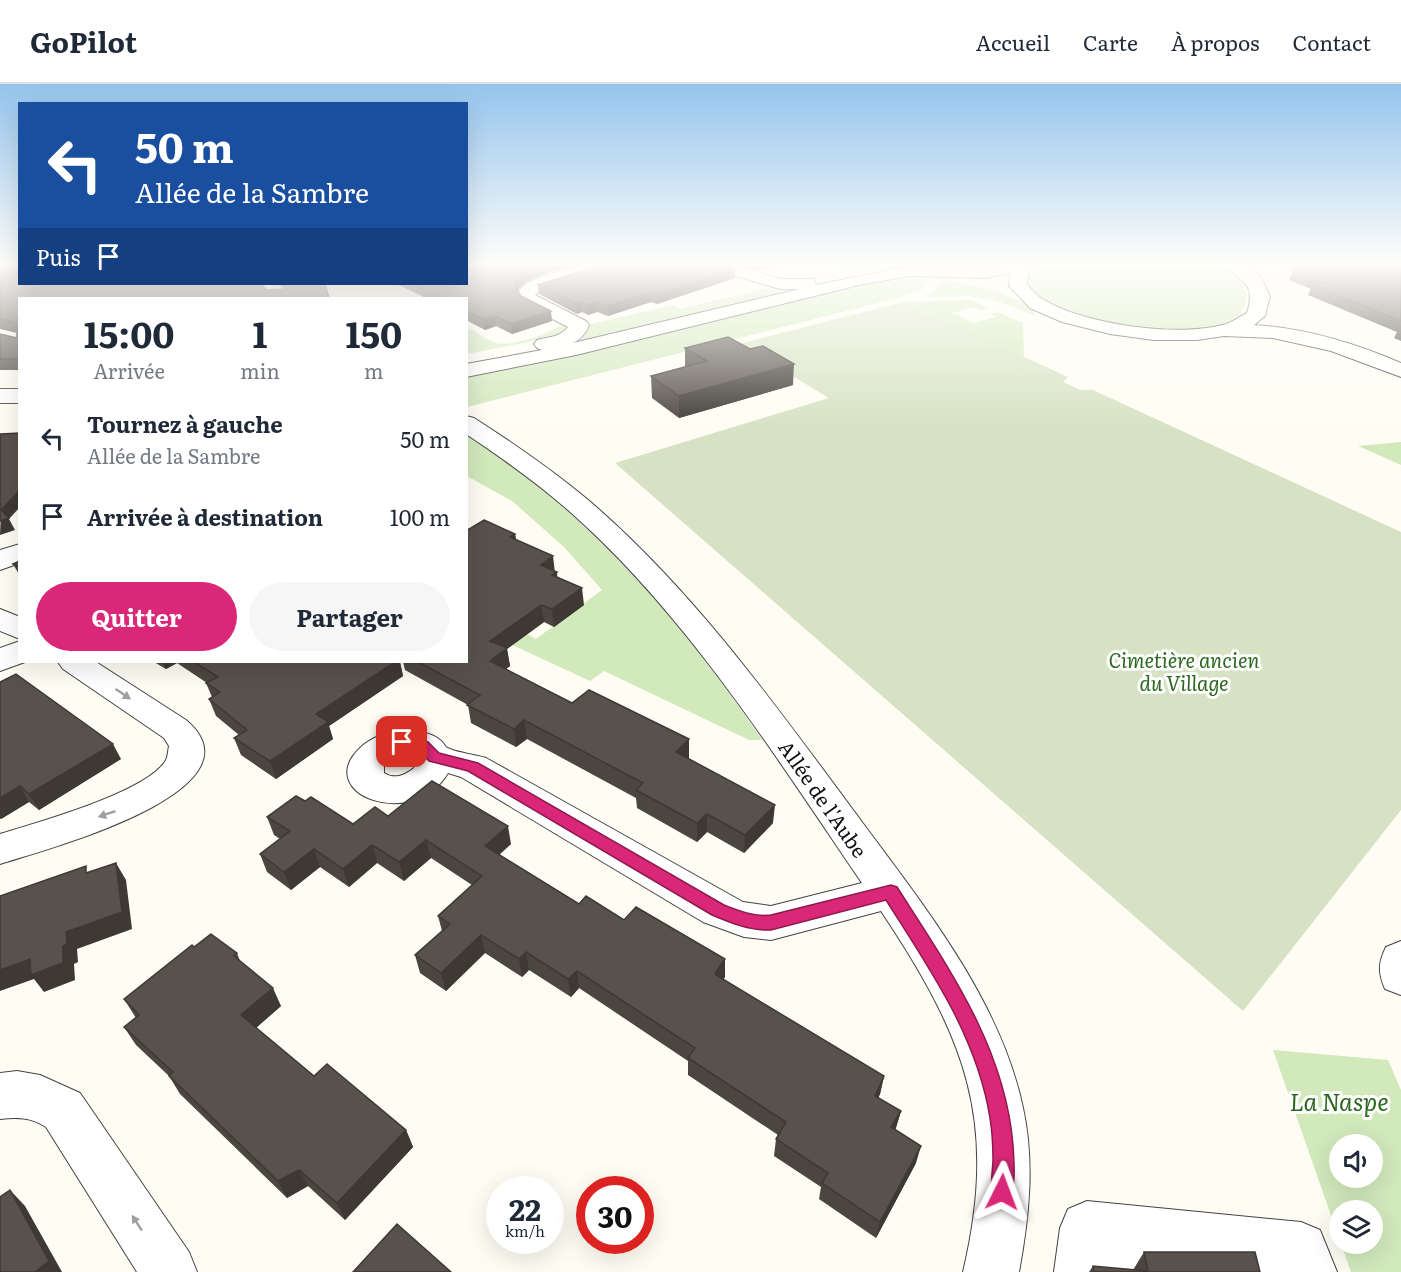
<!DOCTYPE html>
<html lang="fr">
<head>
<meta charset="utf-8">
<style>
  :root { --surface:#fff; --page:#f6f6f7; --text:#1f2937; --muted:#747a83; --line:#e0e1e3; --accent:#db2777 }
  body { margin:0; font-family:Literata,serif; background:var(--page); color:var(--text); height:100vh; display:flex; flex-direction:column; font-size:22px; white-space:nowrap }
  * { box-sizing:border-box; margin:0 }
  p { font-size:20px; color:var(--muted) }
  .icon { flex:none; width:33px; height:33px; fill:none; stroke:currentColor; stroke-width:2; stroke-linecap:round; stroke-linejoin:round }
  .map { position:relative; flex:1; overflow:hidden }
  .details { position:absolute; left:18px; top:213px; width:450px; height:366px; display:flex; flex-direction:column; background:var(--surface); border-radius:0px; box-shadow:0 6px 24px #0002 }
  .details>* { flex:none }
  .banner { position:absolute; left:18px; top:18px; width:450px; height:183px; border-radius:0px; box-shadow:0 6px 24px #0002; background:#1a4fa0; color:#fff; overflow:hidden }
  .controls { position:absolute; left:1329px; top:1050px; display:grid; gap:12px }
  .controls a { display:grid; place-items:center; width:54px; height:54px; border-radius:50%; background:var(--surface); box-shadow:0 6px 24px #0002; font-size:30px }
  .speed { position:absolute; left:486px; top:1092px; display:flex; gap:12px; font-size:30px; font-weight:700; text-align:center }
  .speed>* { display:grid; place-content:center; width:78px; height:78px; border-radius:50%; background:var(--surface); box-shadow:0 6px 24px #0002; line-height:1 }
  .speed small { font-size:15px; font-weight:400 }
  .speed .limit { border:9px solid #d22; background:#fff; color:#111 }
  .pin { position:absolute; display:grid; place-items:center; width:51px; height:51px; color:#fff; margin:-26px; border-radius:12px; box-shadow:0 3px 9px #0006 }
  .me { position:absolute; width:66px; margin:-33px; rotate:3deg; stroke-linejoin:round; filter:drop-shadow(0 0 4px #0008) }
  .turn { display:flex; align-items:center; gap:21px; height:126px; padding:0 18px; font-size:27px }
  .turn .icon { width:78px; height:78px; stroke-width:2.5 }
  .turn b { display:block; font-size:42px; line-height:51px }
  .then { display:flex; align-items:center; height:57px; padding:0 18px; background:#0003; gap:12px; font-size:22px }
  .eta { display:flex; justify-content:space-evenly; align-items:center; height:102px; text-align:center }
  .eta b { font-size:36px; font-weight:700; line-height:42px }
  .primary-button { display:flex; gap:12px; margin-top:auto; padding:12px 18px }
  .primary-button a { flex:1; height:69px; border-radius:36px; background:var(--accent); color:#fff; font-size:24px; font-weight:700; line-height:69px; text-align:center }
  .primary-button a+a { background:var(--page); color:var(--text) }
  ul { padding:0; list-style:none }
  li { display:flex; align-items:center; gap:18px; height:78px; padding:0 18px }
  li div { flex:1 }
  li b { display:block; font-size:22px }
  li em { font-style:normal }
  header { display:flex; align-items:center; gap:36px; box-sizing:border-box; height:84px; padding:0 30px; background:var(--surface); border-bottom:2px solid var(--line) }
  header strong { font-size:28px }
  nav { display:flex; gap:33px; margin-inline-start:auto; font-size:21px }
  .map>svg:first-child { display:block }
  .green { fill:#d2e9bc; fill-rule:evenodd }
  .cemetery { fill:#d6e2c3 }
  .lines { fill:none; stroke-linecap:round; stroke-linejoin:round }
  .minor-casing { stroke:#434343; stroke-width:2 }
  .minor { fill:#fff; fill-rule:evenodd }
  .wall { fill:#4c4641 }
  .shaded-wall { fill:#3e3935 }
  .building { fill:#58514c; stroke:#3e3935; stroke-width:1.5 }
  .oneway { fill:#9f9f9f }
  .route { fill:#db2777; stroke:#8e194d; stroke-width:1.5 }
  .labels { text-anchor:middle; dominant-baseline:central; stroke-width:6; stroke-linejoin:round; paint-order:stroke }
  .park-label { font-size:20px; font-style:italic; fill:#2c6820; stroke:#fff }
  .street-label { font-size:20px; fill:#101010; stroke:#fff }
  .near-park-label { font-size:24px; font-style:italic; fill:#2c6820; stroke:#fff }
</style>
</head>
<body>
<header>
<strong>GoPilot</strong>
<nav><a>Accueil</a><a>Carte</a><a>À propos</a><a>Contact</a></nav>
</header>
<div class="map">
<svg width="1401" height="1188" viewBox="0 0 1401 1188">
  <rect width="100%" height="100%" fill="#fffdf3"/>
  <path class="green" d="M847,181H940L939,183L843,187L840,182Z
    M1043,181H1223C1235,189 1248,201 1246,217C1239,271 1039,240 1028,201C1025,192 1036,185 1043,181Z
    M893,195H931L920,207L901,213L467,323V289L861,200Z
    M942,196C968,200 1021,208 1036,232L997,217L970,212L922,213L932,209Z
    M777,202L807,204L573,259L586,248V241L673,221L680,225Z
    M970,216L989,224L981,226L974,223L952,229L974,239L996,233L990,230L997,228L1023,239L1024,271L1022,273L903,218Z
    M559,242H566V246L548,254L467,270V243C476,248 486,255 496,259C509,263 548,251 559,242Z
    M466,351C492,362 512,381 533,398C624,471 697,560 762,656H749L604,587L590,597L506,558L520,546L536,555L602,506L564,463L512,417L467,392Z
    M1401,358V381L1358,362Z
    M1273,966L1388,976L1401,1006V1188H1351L1341,1160H1372V1126H1340L1339,1154ZM1340,1060H1372V1094H1340Z"/>
  <path class="cemetery" d="M903,218L1068,293L1063,298L1080,306H1093L1401,448V726L1243,927L615,379L829,314L739,260Z"/>
  <g class="lines">
    <g class="minor-casing">
      <path id="minor" d="M586,181H612L609,185L540,206L535,211L586,237L589,241C586,249 581,255 573,259L800,205H780L712,185L710,181H735L781,195H814L816,201L911,182L986,184L1000,181H1035L1028,190L1027,201C1033,206 1038,213 1044,216C1086,241 1180,254 1226,240C1233,238 1240,232 1247,229C1256,198 1243,202 1227,181H1247L1261,194L1270,212L1265,232L1254,241C1306,244 1354,259 1401,279V293L1331,267L1273,254L1224,252L1197,256H1154L1110,250L1062,238L1030,224L1009,202L1010,189L986,194L911,192L863,200L576,271L466,293V280L542,266L537,264L534,260L537,256C548,253 561,253 568,243L523,220L517,211C522,193 568,186 586,181Z
        M258,200H277L284,205L287,214H269Z
        M0,305H20V319H0Z
        M466,332L474,334C513,359 551,385 587,415C695,507 778,625 862,738C925,823 1001,918 1023,1024C1035,1078 1029,1134 1019,1188H963C999,1036 965,953 881,827L771,856L744,853L703,838L461,693L448,689C413,748 312,710 360,664C370,654 391,645 405,646C416,646 432,649 440,656C443,658 444,661 446,663C453,668 477,671 486,674L743,818L771,822L862,799C773,669 687,531 568,426C536,398 502,374 466,350ZM403,670L416,674L414,684C405,691 395,696 384,689V682L393,674Z
        M20,460V479L0,486V466Z
        M0,525L20,533V555L0,547Z
        M20,557V578H25L0,587V564Z
        M58,578H96L186,636C270,707 40,767 0,780V750C36,739 148,708 166,676C168,672 168,666 169,662L164,654L63,585Z
        M1401,857V911L1385,905C1378,889 1378,879 1386,863Z
        M17,987L40,991L80,1009L189,1168L197,1188H137L46,1043C31,1033 17,1033 0,1035V989Z
        M1087,1117L1301,1138L1320,1146L1337,1188H1054L1060,1144L1068,1125Z"/>
    </g>
    <use href="#minor" class="minor"/>
  </g>
  <path class="wall" d="M0,181L266,206L286,205L280,200H325L329,214H20V286H0V250L17,254V249L0,245Z
    M741,181H778L758,186Z
    M1287,181H1401V257L1394,254L1397,248L1308,211L1311,205L1289,196L1293,186L1299,185Z
    M546,189L526,198L519,204L517,207L521,212L552,237L512,250L496,242L485,246L466,236V214H426L397,200H466Z
    M735,194L657,220L651,218L608,232L597,228L588,231L582,228L577,230L539,210L538,201Z
    M685,264L793,301L679,334L652,314L651,292L685,283Z
    M515,450L516,456L555,487L557,493L584,521L554,543L544,538L507,565L510,582L506,585L572,619L689,674H688L773,739L744,769L707,748L697,758L637,724L636,714L527,655L516,663L471,639L468,621L405,586L403,578H466Z
    M20,477V492L13,480Z
    M154,578H400L403,592L329,642L333,655L276,695L241,671L234,654L239,651L216,632L209,615L212,613L206,599H207L177,579L166,585Z
    M0,598L121,675L39,726L29,718L1,735L0,734Z
    M305,717L353,740L388,732L511,760L499,771L579,820L624,836L725,893L723,896L884,992L880,1010L878,1014L901,1027L895,1046L916,1079L876,1154L819,1115L821,1103L774,1072L776,1055L778,1051L688,991V977L579,904L571,913L529,886L522,893L485,869L446,907L420,889L415,871L442,847L438,832L472,801L431,774L404,797L377,779L349,803L320,783L291,806L267,788L260,770L280,755L274,751L267,733Z
    M194,863L237,869L240,877L281,922L256,944L314,992L406,1046L413,1063L345,1136L308,1102L287,1114L180,1010L169,992L136,961L124,943L136,934L124,915Z
    M1144,1168L1260,1188H1089L1093,1182L1133,1186Z"/>
  <path class="shaded-wall" d="M543,181H579L546,189L526,198L519,204L515,212L514,202L518,194L525,188Z
    M759,181H778L758,186Z
    M735,184V194L657,220V211Z
    M650,208L651,218L608,232V222Z
    M581,218L582,228L577,230L576,220Z
    M596,218L597,228L588,231V221Z
    M551,227L552,237L512,250L511,240Z
    M495,232L496,242L485,246L484,235Z
    M794,280L793,301L679,334V312Z
    M20,406V423L9,435L15,446L0,451L1,426Z
    M515,450L518,467L510,453Z
    M553,472L555,489L557,488L558,505L541,481Z
    M582,504L584,521L554,543L552,525Z
    M541,521L544,538L507,565L510,582L493,595L490,577V557Z
    M163,578H176L177,579L166,585Z
    M395,578H400L403,592L329,642L333,655L276,695L270,677L316,630Z
    M524,636L527,655L516,663L514,645Z
    M689,655V674L676,686V668Z
    M113,660L121,675L39,726L29,710Z
    M20,702L29,718L1,735L0,734V714Z
    M775,721L773,739L744,769L745,751Z
    M707,730V748L697,758V739Z
    M508,742L511,760L488,780L485,762Z
    M426,756L431,774L404,797L399,778Z
    M372,761L377,779L349,803L343,785Z
    M314,765L320,783L291,806L284,788Z
    M116,779L126,796L132,845L77,865L78,878L74,880L75,896L44,908L34,895L0,907V886L63,862L66,848Z
    M481,851L485,869L446,907L441,889Z
    M526,868L529,886L522,893L519,875Z
    M725,875V893L714,907L715,889Z
    M577,887L579,904L571,913L568,895Z
    M273,904L281,922L250,949L241,931Z
    M884,992L880,1010L871,1029L875,1012Z
    M901,1027L896,1044L887,1060L891,1043Z
    M406,1046L413,1063L345,1136L337,1119Z
    M921,1062L916,1079L876,1154L880,1138Z
    M299,1086L308,1102L287,1114L278,1097Z
    M10,1106L25,1122L62,1188H35Z"/>
  <path class="building" d="M0,181H20V200H261L266,206L286,205L285,200H325L329,214H20V275H0V250L17,254V239L0,235Z
    M466,181H543L525,188L518,194L514,202L521,212L551,227L511,240L495,232L484,235L466,227V214H443L414,200H466Z
    M600,181H721L735,184L657,211L650,208L608,222L596,218L588,221L581,218L576,220L538,201Z
    M1317,181H1401V237L1312,201L1325,199L1293,186L1318,181Z
    M728,253L750,265L763,262L794,280L679,312L651,292L707,277L685,264Z
    M20,349V406L1,426L9,434L0,437V350Z
    M484,436L515,450L510,453L553,472L541,481L557,488L552,491L582,504L552,525L541,521L490,557L507,564L490,577L572,619L589,606L689,655L676,668L775,721L745,751L707,730L697,739L636,706L643,699L524,636L514,645L467,621L480,611L418,578H466V447Z
    M20,477V483L13,480Z
    M194,578H395L316,630L328,638L270,677L234,654L247,646L209,615L220,608L206,599L218,593Z
    M16,590L113,660L29,710L20,702L0,714V598Z
    M432,697L508,742L485,762L579,820L586,812L624,836L636,823L725,875L715,889L716,891L884,992L875,1012L901,1027L891,1043L921,1062L880,1138L822,1099L828,1089L776,1055L786,1038L688,974L695,964L577,887L568,895L526,868L519,875L481,851L441,889L415,871L450,840L438,832L482,792L426,756L399,778L372,761L343,785L314,765L284,788L260,770L290,747L267,733L296,712L305,717L311,713L353,740L375,723L388,732Z
    M116,779L122,828L66,848L67,860L63,862V879L31,891L30,875L0,886V812L86,782V789Z
    M211,850L237,869L234,872L273,904L241,931L314,992L327,980L406,1046L337,1119L299,1086L278,1097L169,992L173,988L124,943L139,931L124,915L192,861L194,863Z
    M10,1106L49,1177L35,1188H0V1113Z
    M397,1140L451,1188H353Z
    M1144,1168H1255L1260,1188H1094L1093,1182L1148,1187Z"/>
  <defs><path id="oneway-solid" d="M-6-.8H1V-3.2L6.5 0L1 3.2V.8H-6Z" transform="scale(1.5)"/></defs>
  <g class="oneway">
    <use href="#oneway-solid" transform="translate(123 610) rotate(34)"/>
    <use href="#oneway-solid" transform="translate(107 730) rotate(161)"/>
    <use href="#oneway-solid" transform="translate(137 1139) rotate(-123)"/>
  </g>
  <linearGradient id="sky" x2="0" y2="1"><stop stop-color="#95c4ed"/><stop offset="0.52" stop-color="#fffefa"/><stop offset="1" stop-color="#fffefa" stop-opacity="0"/></linearGradient>
  <rect width="1401" height="347" fill="url(#sky)"/>
  <path class="route" d="M402,653L428,658L439,669L478,679L724,821C740,827 754,833 771,831L891,801L897,803C948,883 1005,963 1013,1061C1014,1078 1016,1099 1010,1115L1002,1118L994,1115C989,1102 993,1088 993,1075C993,1061 992,1047 990,1034C977,952 929,884 886,816L771,846C750,847 731,839 712,831L468,687L429,677L419,666L397,662L395,658L397,655Z"/>
  <g class="labels">
    <g class="park-label">
      <text x="1184" y="575">Cimetière ancien<tspan x="1184" dy="23">du Village</tspan></text>
    </g>
    <g class="street-label">
      <text transform="translate(824 714) rotate(55)">Allée de l'Aube</text>
    </g>
    <g class="near-park-label">
      <text x="1339" y="1016">La Naspe</text>
    </g>
  </g>
</svg>
<div class="controls">
<a><svg class="icon" aria-label="sound" viewBox="0 0 24 24"><path d="M4 9h4l5-4v14l-5-4H4zM17 9q2 3 0 6"/></svg></a>
<a><svg class="icon" aria-label="layers" viewBox="0 0 24 24"><path d="M12 4l9 5-9 5-9-5zM3 14l9 5 9-5"/></svg></a>
</div>
<div class="speed"><div>22<small>km/h</small></div><div class="limit">30</div></div>
<div class="pin" style="left:402px;top:658px;background:#d93025"><svg class="icon" aria-label="arrive" viewBox="0 0 24 24"><path d="M6 21V4h12l-3 4 3 4H6"/></svg></div>
<svg class="me" style="left:1002px;top:1108px" viewBox="-20 -20 40 40"><path d="M0-17L14 15 0 8-14 15z" fill="#db2777" stroke="#fff" stroke-width="4"/></svg>
<div class="banner">
<div class="turn"><svg class="icon" aria-label="left" viewBox="0 0 24 24"><path d="M17 20v-9H6M10 6l-5 5 5 5"/></svg><div><b>50 m</b>Allée de la Sambre</div></div>
<div class="then">Puis<svg class="icon" aria-label="arrive" viewBox="0 0 24 24"><path d="M6 21V4h12l-3 4 3 4H6"/></svg></div>
</div>
<section class="details">
<div class="eta">
<div><b>15:00</b><p>Arrivée</p></div>
<div><b>1</b><p>min</p></div>
<div><b>150</b><p>m</p></div>
</div>
<ul>
<li><svg class="icon" aria-label="left" viewBox="0 0 24 24"><path d="M17 20v-9H6M10 6l-5 5 5 5"/></svg><div><b>Tournez à gauche</b><p>Allée de la Sambre</p></div><em>50 m</em></li>
<li><svg class="icon" aria-label="arrive" viewBox="0 0 24 24"><path d="M6 21V4h12l-3 4 3 4H6"/></svg><div><b>Arrivée à destination</b></div><em>100 m</em></li>
</ul>
<div class="primary-button"><a>Quitter</a><a>Partager</a></div>
</section>
</div>
</body>
</html>
